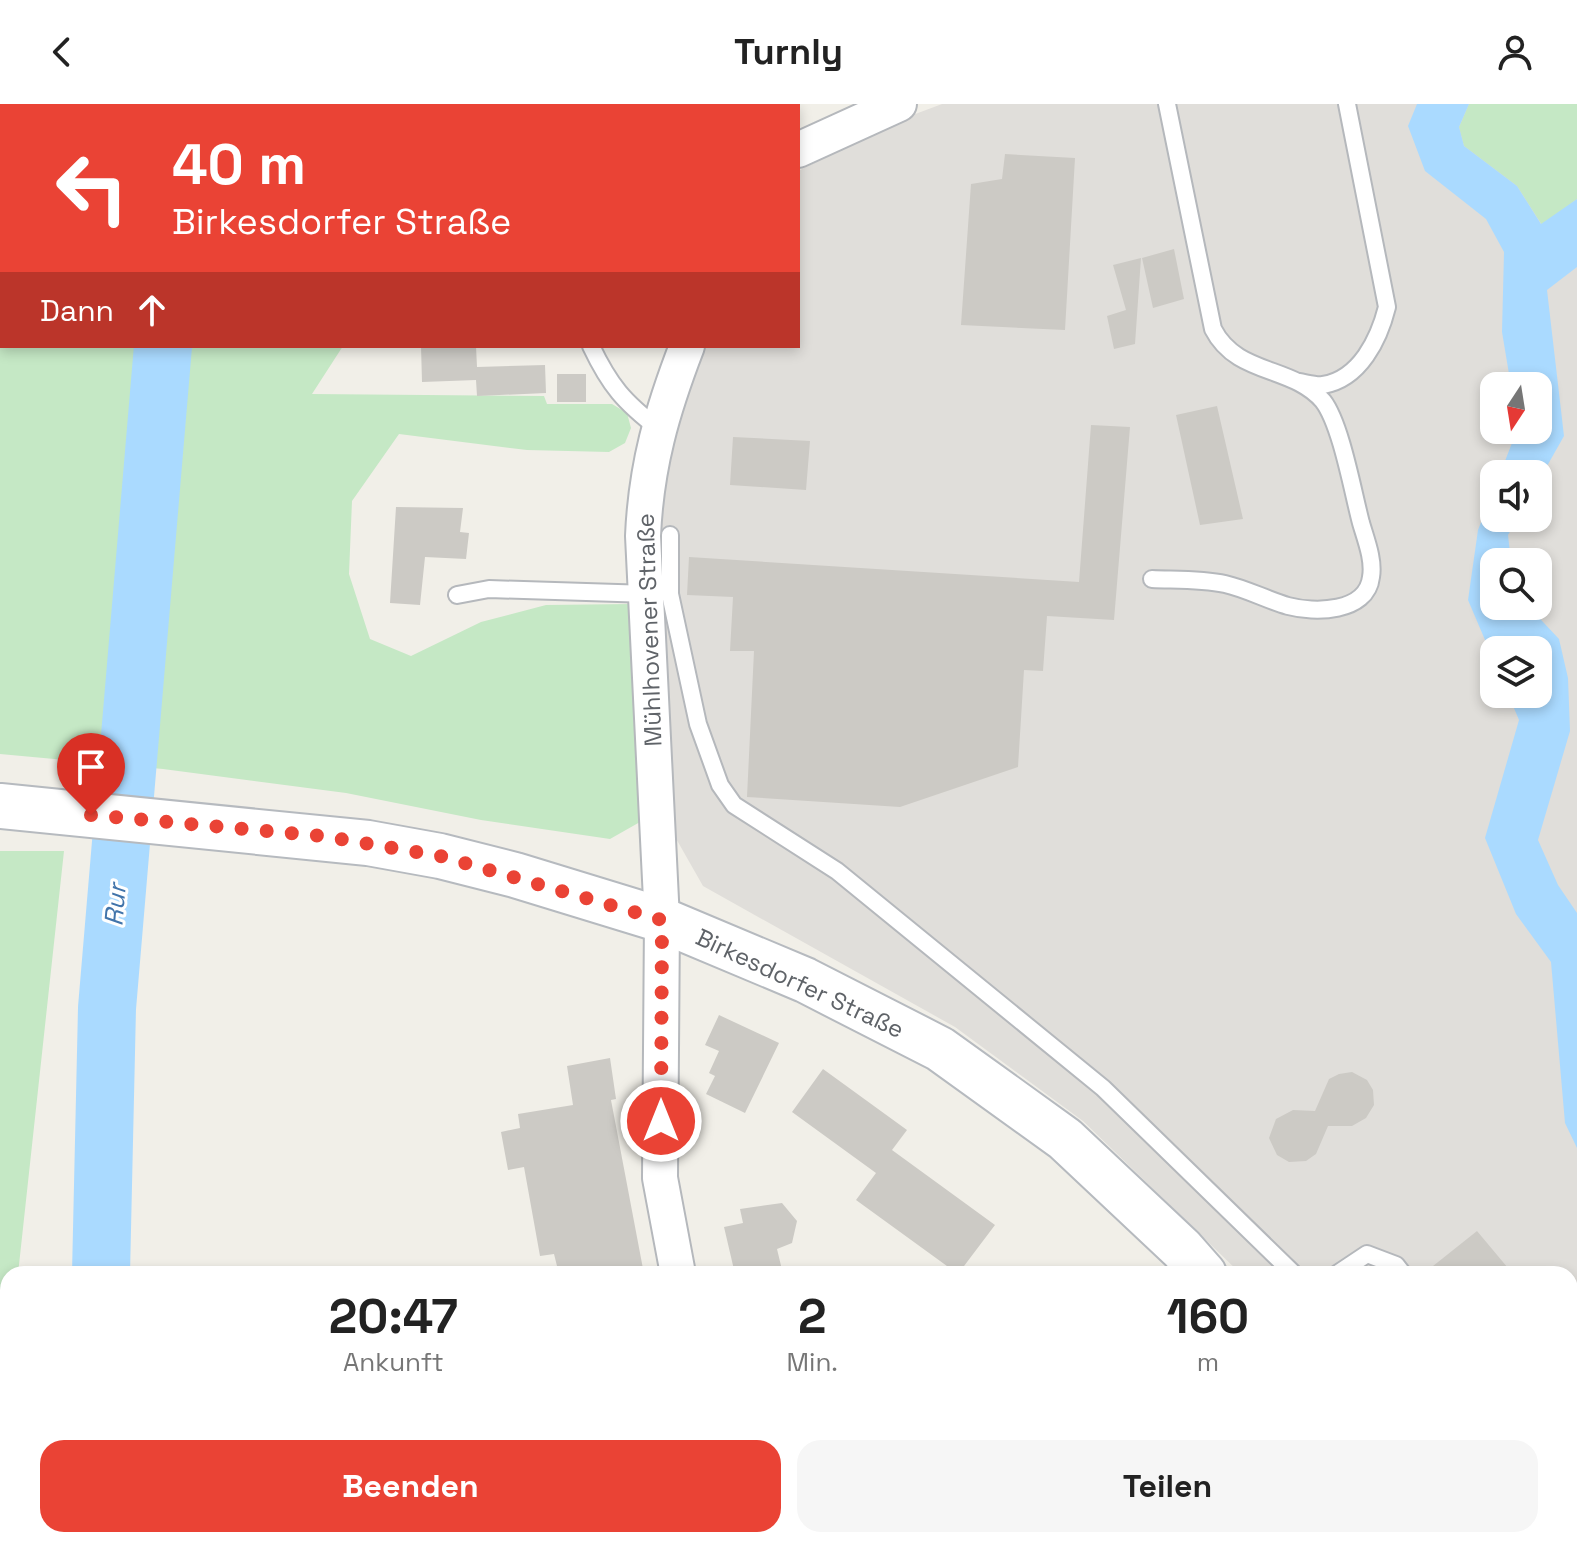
<!DOCTYPE html>
<html lang="de">
<head>
<meta charset="utf-8">
<style>
  :root { --surface:#fff; --page:#f6f6f6; --text:#222; --muted:#767676; --accent:#ea4335 }
  body { margin:0; font-family:"Space Grotesk",sans-serif; background:var(--page); color:var(--text); height:100vh; display:flex; flex-direction:column; font-size:30px; white-space:nowrap }
  * { box-sizing:border-box; margin:0 }
  p { font-size:26px; color:var(--muted) }
  .icon { flex:none; width:44px; height:44px; fill:none; stroke:currentColor; stroke-width:2; stroke-linecap:round; stroke-linejoin:round }
  .map { position:relative; flex:1; overflow:hidden }
  .panel { position:absolute; left:0px; top:1162px; width:1578px; height:282px; display:flex; flex-direction:column; background:var(--surface); border-radius:24px 24px 0 0; box-shadow:0 4px 12px #0003 }
  .panel>* { flex:none }
  .top-card { position:absolute; left:0px; top:0px; width:800px; height:244px; box-shadow:0 4px 12px #0003; background:#ea4335; color:#fff; overflow:hidden }
  .needle { width:52px; rotate:192deg }
  .tools { position:absolute; left:1480px; top:268px; display:grid; gap:16px }
  .tools a { display:grid; place-items:center; width:72px; height:72px; border-radius:16px; background:var(--surface); box-shadow:0 4px 12px #0003; font-size:40px }
  .pin { position:absolute; display:grid; place-items:center; width:68px; height:68px; color:#fff; margin:-82px -34px; border-radius:50% 50% 50% 0; rotate:-45deg; box-shadow:0 0 8px #0007 }
  .pin .icon { rotate:45deg }
  .me { position:absolute; width:88px; margin:-44px; rotate:0deg; stroke-linejoin:round; filter:drop-shadow(0 0 6px #0008) }
  .turn { display:flex; align-items:center; gap:28px; height:168px; padding:0 40px; font-size:36px }
  .turn .icon { width:104px; height:104px; stroke-width:2.5 }
  .turn b { display:block; font-size:56px; line-height:68px }
  .then { display:flex; align-items:center; height:76px; padding:0 40px; background:#0003; gap:16px; font-size:30px }
  .eta { display:flex; justify-content:space-evenly; align-items:center; height:136px; text-align:center }
  .eta b { font-size:48px; font-weight:700; line-height:56px }
  .primary-button { display:flex; gap:16px; margin-top:auto; padding:16px 40px }
  .primary-button a { flex:1; height:92px; border-radius:24px; background:var(--accent); color:#fff; font-size:32px; font-weight:700; line-height:92px; text-align:center }
  .primary-button a+a { background:var(--page); color:var(--text) }
  header { display:flex; justify-content:space-between; align-items:center; height:104px; padding:0 40px; background:var(--surface); font-size:36px; font-weight:700 }
  .map>svg:first-child { display:block }
  .industrial { fill:#e0deda; fill-rule:evenodd }
  .green { fill:#c5e8c5 }
  .water { fill:#aadaff }
  .lines { fill:none; stroke-linecap:round; stroke-linejoin:round }
  .river { stroke:#aadaff; stroke-width:58 }
  .building { fill:#cccac5 }
  .service-casing { stroke:#b5b8bc; stroke-width:20 }
  .minor-casing { stroke:#b5b8bc; stroke-width:38 }
  .secondary-casing { stroke:#b6babf; stroke-width:48 }
  .service { stroke:#fff; stroke-width:16 }
  .minor { stroke:#fff; stroke-width:34 }
  .secondary { stroke:#fff; stroke-width:44 }
  .route { stroke:#ea4335; stroke-width:14; stroke-dasharray:0 25.2 }
  .labels { text-anchor:middle; dominant-baseline:central; stroke-width:6; stroke-linejoin:round; paint-order:stroke }
  .street-label { font-size:24px; fill:#5f6368; stroke:#fff }
  .water-label { font-size:26px; font-style:italic; fill:#4174aa; stroke:#fff }
</style>
</head>
<body>
<header><svg class="icon" aria-label="back" viewBox="0 0 24 24"><path d="M15 5l-7 7 7 7"/></svg>Turnly<svg class="icon" aria-label="person" viewBox="0 0 24 24"><circle cx="12" cy="8" r="4"/><path d="M4 21q1-7 8-7t8 7"/></svg></header>
<div class="map">
<svg width="1577" height="1443" viewBox="0 0 1577 1443">
  <rect width="100%" height="100%" fill="#f1efe8"/>
  <path class="industrial" d="M942,0H1577V1443H1469L1463,1436H1570V1170H1241L1083,1017L955,923L703,782L670,724L659,384L686,290L703,242H798V67L910,12ZM1494,282H1538V326H1494ZM1494,370H1538V414H1494ZM1494,458H1538V502H1494ZM1494,546H1538V590H1494Z"/>
  <path class="green" d="M0,0H693L2,2V242H343L312,290L544,292L547,300H612L627,309L631,324L625,339L609,348L527,346L399,330L352,397L349,470L370,535L411,552L481,518L546,501L631,500L640,718L610,735L481,716L346,689L163,665L0,650Z
    M1469,0H1577V95L1542,121L1517,82L1464,42L1459,23Z
    M0,747H64L18,1170H8V1436H71L73,1443H0Z"/>
  <path class="water" d="M1417,0H1469L1459,23L1464,42L1517,82L1541,120L1577,95V163L1547,186L1564,332L1538,378V370H1500L1517,326H1538V282H1511L1502,228L1504,148L1486,115L1425,67L1408,22Z
    M1494,385V414H1518L1508,431L1511,458H1494V502H1528L1559,535L1568,574L1570,627L1538,736L1558,781L1577,809V1044L1565,1019L1551,858L1516,810L1485,734L1519,616L1508,590H1538V546H1494V557L1468,496L1478,426Z"/>
  <g class="lines">
    <path class="river" d="M158,0L159,2
      M101,1170L107,904L163,242
      M144,1436L146,1443"/>
  </g>
  <path class="building" d="M1005,50L1075,54L1065,226L961,221L971,80L1002,75Z
    M1174,145L1184,195L1153,204L1142,154Z
    M1141,154L1135,240L1114,245L1107,212L1126,206L1113,161Z
    M421,242H476L477,263L545,261L546,289L477,292L476,276L422,278Z
    M557,270H586V298H557Z
    M1217,302L1243,415L1200,421L1176,311Z
    M1091,321L1130,323L1114,516L1047,512L1043,567L1024,566L1018,663L900,703L747,693L754,547H730L733,493L687,491L689,453L1079,478Z
    M733,333L810,337L806,386L730,381Z
    M396,403L463,404L460,428L469,429L466,455L425,453L420,501L390,499Z
    M719,911L779,939L745,1009L706,990L715,972L709,969L719,947L705,941Z
    M610,954L616,995L611,996L644,1170H600L598,1162L559,1170L554,1150L540,1152L524,1063L508,1066L501,1028L520,1024L518,1010L573,1001L567,962Z
    M823,965L907,1026L892,1046L995,1121L958,1170L856,1096L876,1069L792,1008Z
    M1352,968L1367,976L1373,986L1374,1001L1366,1014L1352,1022H1328L1316,1050L1306,1057L1289,1058L1277,1051L1269,1034L1276,1015L1293,1006L1315,1007L1329,975L1339,970Z
    M782,1099L797,1117L792,1139L777,1145L783,1170H735L724,1123L743,1119L740,1105Z
    M1477,1127L1513,1170H1423Z"/>
  <g class="lines">
    <g class="service-casing">
      <path id="service" d="M591,242C610,282 624,298 659,325
        M1299,278C1306,279 1316,282 1323,281C1360,275 1379,235 1387,203L1347,0
        M670,431V490L698,620L720,681L734,701L837,767L1103,984L1294,1170
        M1152,475C1176,476 1202,475 1225,480C1247,485 1267,496 1288,502C1314,509 1367,509 1371,473C1374,456 1366,436 1361,419C1353,389 1341,320 1323,297C1292,261 1237,272 1213,225L1167,0
        M457,491L489,485L649,490
        M1337,1170L1367,1150L1396,1161L1403,1170
        M1570,1328L1577,1337"/>
    </g>
    <g class="minor-casing">
      <path id="minor" d="M737,0V2
        M798,46L899,0
        M678,1170L660,1074L662,816L643,432C646,362 662,307 687,242
        M781,1436L785,1443"/>
    </g>
    <g class="secondary-casing">
      <path id="secondary" d="M0,702L368,739L440,752L515,771L662,816L805,876L940,945L1065,1035L1182,1145L1204,1170
        M1418,1436L1423,1443"/>
    </g>
    <use href="#service" class="service"/>
    <use href="#minor" class="minor"/>
    <use href="#secondary" class="secondary"/>
  </g>
  <g class="lines">
    <path class="route" d="M91,711L322,732L440,752L662,816L661,1017"/>
  </g>
  <g class="labels">
    <g class="street-label">
      <text transform="translate(649 526) rotate(-92)">Mühlhovener Straße</text>
      <text transform="translate(800 879) rotate(25)">Birkesdorfer Straße</text>
    </g>
    <g class="water-label">
      <text transform="translate(115 801) rotate(-85)">Rur</text>
    </g>
  </g>
</svg>
<div class="tools">
<a><svg class="needle" viewBox="-14 -14 28 28"><path d="M0-13l5 13h-10z" fill="#e53935"/><path d="M0 13l5-13h-10z" fill="#767676"/></svg></a>
<a><svg class="icon" aria-label="sound" viewBox="0 0 24 24"><path d="M4 9h4l5-4v14l-5-4H4zM17 9q2 3 0 6"/></svg></a>
<a><svg class="icon" aria-label="search" viewBox="0 0 24 24"><circle cx="10" cy="10" r="6"/><path d="M15 15l6 6"/></svg></a>
<a><svg class="icon" aria-label="layers" viewBox="0 0 24 24"><path d="M12 4l9 5-9 5-9-5zM3 14l9 5 9-5"/></svg></a>
</div>
<div class="pin" style="left:91px;top:711px;background:#d93025"><svg class="icon" aria-label="arrive" viewBox="0 0 24 24"><path d="M6 21V4h12l-3 4 3 4H6"/></svg></div>
<svg class="me" style="left:661px;top:1017px" viewBox="-20 -20 40 40"><circle r="17" fill="#ea4335" stroke="#fff" stroke-width="3"/><path d="M0-11L8 9 0 5-8 9z" fill="#fff"/></svg>
<div class="top-card">
<div class="turn"><svg class="icon" aria-label="left" viewBox="0 0 24 24"><path d="M17 20v-9H6M10 6l-5 5 5 5"/></svg><div><b>40 m</b>Birkesdorfer Straße</div></div>
<div class="then">Dann<svg class="icon" aria-label="ahead" viewBox="0 0 24 24"><path d="M12 20V5M6 11l6-6 6 6"/></svg></div>
</div>
<section class="panel">
<div class="eta">
<div><b>20:47</b><p>Ankunft</p></div>
<div><b>2</b><p>Min.</p></div>
<div><b>160</b><p>m</p></div>
</div>
<div class="primary-button"><a>Beenden</a><a>Teilen</a></div>
</section>
</div>
</body>
</html>
